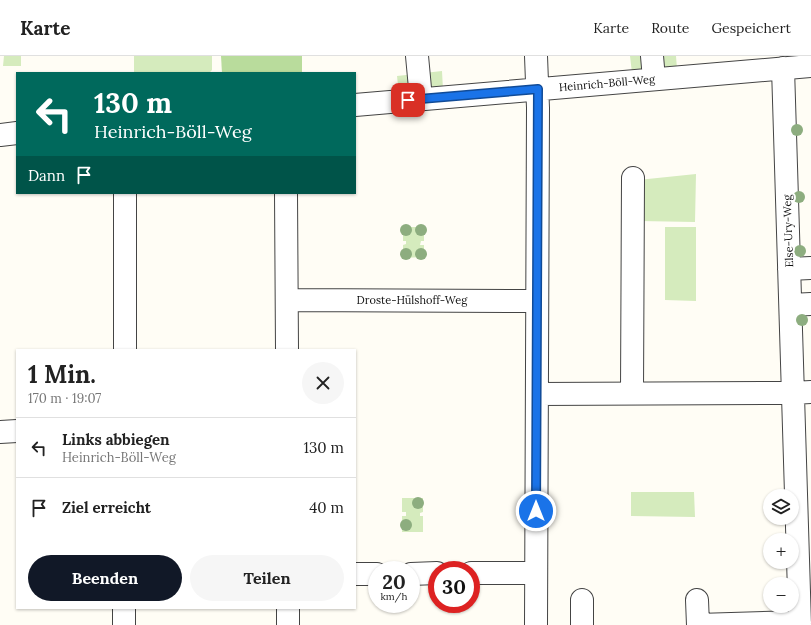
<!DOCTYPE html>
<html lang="de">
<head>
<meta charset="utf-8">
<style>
  :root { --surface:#fff; --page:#f6f6f6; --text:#222; --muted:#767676; --line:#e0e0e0; --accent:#111827 }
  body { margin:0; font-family:Lora,serif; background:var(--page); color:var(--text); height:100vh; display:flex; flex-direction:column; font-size:15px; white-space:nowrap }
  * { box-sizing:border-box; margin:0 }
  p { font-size:13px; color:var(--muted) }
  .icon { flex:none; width:22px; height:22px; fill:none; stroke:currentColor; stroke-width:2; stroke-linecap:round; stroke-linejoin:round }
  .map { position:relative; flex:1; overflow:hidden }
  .drawer { position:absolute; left:16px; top:293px; width:340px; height:260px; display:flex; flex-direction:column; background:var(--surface); border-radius:0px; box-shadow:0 1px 3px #0004 }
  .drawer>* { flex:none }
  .banner { position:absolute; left:16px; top:16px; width:340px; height:122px; border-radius:0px; box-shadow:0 1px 3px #0004; background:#00695c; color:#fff; overflow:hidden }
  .buttons { position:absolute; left:763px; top:433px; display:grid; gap:8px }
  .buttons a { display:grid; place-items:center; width:36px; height:36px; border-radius:50%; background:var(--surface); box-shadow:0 1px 3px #0004; font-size:20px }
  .speed { position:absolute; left:368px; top:505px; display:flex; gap:8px; font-size:20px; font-weight:700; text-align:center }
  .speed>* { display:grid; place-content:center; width:52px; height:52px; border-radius:50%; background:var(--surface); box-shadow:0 1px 3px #0004; line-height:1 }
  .speed small { font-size:10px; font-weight:400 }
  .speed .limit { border:6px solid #d22; background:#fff; color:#111 }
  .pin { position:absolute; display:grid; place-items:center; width:34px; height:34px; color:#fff; margin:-17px; border-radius:8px; box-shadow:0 2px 6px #0006 }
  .me { position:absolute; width:44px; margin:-22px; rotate:0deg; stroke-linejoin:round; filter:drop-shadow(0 0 3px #0008) }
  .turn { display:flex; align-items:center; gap:14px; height:84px; padding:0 12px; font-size:18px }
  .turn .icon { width:52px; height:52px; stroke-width:2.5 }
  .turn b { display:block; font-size:28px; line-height:34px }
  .then { display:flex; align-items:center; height:38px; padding:0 12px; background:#0003; gap:8px; font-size:15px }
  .round { display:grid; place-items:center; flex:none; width:42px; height:42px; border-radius:21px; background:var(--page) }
  .head { display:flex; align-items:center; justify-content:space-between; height:68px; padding:0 12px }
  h1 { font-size:24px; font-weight:700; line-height:30px }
  .primary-button { display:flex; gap:8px; margin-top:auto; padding:8px 12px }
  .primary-button a { flex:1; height:46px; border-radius:24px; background:var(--accent); color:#fff; font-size:16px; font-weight:700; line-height:46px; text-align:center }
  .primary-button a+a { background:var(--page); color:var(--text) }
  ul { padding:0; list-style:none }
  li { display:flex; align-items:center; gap:12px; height:60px; padding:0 12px; border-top:1px solid var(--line) }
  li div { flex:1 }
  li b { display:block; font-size:15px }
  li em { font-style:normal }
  header { display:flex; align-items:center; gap:24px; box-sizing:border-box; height:56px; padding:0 20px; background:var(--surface); border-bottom:1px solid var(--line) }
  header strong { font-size:19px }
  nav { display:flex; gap:22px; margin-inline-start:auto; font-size:14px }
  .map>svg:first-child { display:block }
  .green { fill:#d5ebbd }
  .forest { fill:#b9dc9c }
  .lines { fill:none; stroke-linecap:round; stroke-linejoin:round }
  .minor-casing { stroke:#444; stroke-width:24 }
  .minor { stroke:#fff; stroke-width:22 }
  .tree { fill:#8dad7f }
  .route-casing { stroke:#114b97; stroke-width:10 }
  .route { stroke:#1a73e8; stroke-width:7 }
  .labels { text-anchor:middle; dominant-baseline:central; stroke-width:4; stroke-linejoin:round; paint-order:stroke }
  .street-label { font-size:11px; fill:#111; stroke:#fff }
</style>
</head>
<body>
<header>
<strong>Karte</strong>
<nav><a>Karte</a><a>Route</a><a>Gespeichert</a></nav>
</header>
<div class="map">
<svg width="811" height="569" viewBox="0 0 811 569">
  <rect width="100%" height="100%" fill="#fffdf5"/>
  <path class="green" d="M4,0H21V10H3Z
    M134,0H212V14L209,17H134Z
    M630,0H676L677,13L632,17Z
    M442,15L443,34L399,38L397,20Z
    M696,118L695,166L639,165L638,124Z
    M403,171H424V185H421L420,189H424V201L403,202V189L406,188V185H403Z
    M665,171H696V245L665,244Z
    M631,436H694L695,461L631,460Z
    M402,442H423V456L420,457V460H423V476H402V460H406V456H402Z"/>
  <path class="forest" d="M221,0H302V17H222Z"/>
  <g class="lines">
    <g class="minor-casing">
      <path id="minor" d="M417,0L421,43
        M652,0L654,23
        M783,12L800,569
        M355,49L811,10
        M0,79L17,77
        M286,137L287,294
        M789,213L811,212
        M287,244L537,245
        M791,249L811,248
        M125,294V137
        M632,337L633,122
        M537,338L793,337L811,336
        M0,376L17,375
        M471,517H536
        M355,518H377
        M411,518L437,517
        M582,544V569
        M697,544L698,569L800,566
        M288,552V569
        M124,569V552
        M536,569L538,52L536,0"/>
    </g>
    <use href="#minor" class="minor"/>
  </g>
  <g class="tree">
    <circle cx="797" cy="74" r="6"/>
    <circle cx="799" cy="141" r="6"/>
    <circle cx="406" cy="174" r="6"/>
    <circle cx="421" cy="174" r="6"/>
    <circle cx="800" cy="195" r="6"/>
    <circle cx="406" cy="198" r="6"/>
    <circle cx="421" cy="198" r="6"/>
    <circle cx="802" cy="264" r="6"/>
    <circle cx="418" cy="447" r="6"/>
    <circle cx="406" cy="469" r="6"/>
  </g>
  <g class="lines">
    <g class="route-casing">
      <path id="route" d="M408,44L538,33L536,455"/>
    </g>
    <use href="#route" class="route"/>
  </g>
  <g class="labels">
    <g class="street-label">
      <text transform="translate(607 27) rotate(-5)">Heinrich-Böll-Weg</text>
      <text transform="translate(788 175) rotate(-92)">Else-Ury-Weg</text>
      <text x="412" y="244">Droste-Hülshoff-Weg</text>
    </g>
  </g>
</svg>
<div class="buttons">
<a><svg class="icon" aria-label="layers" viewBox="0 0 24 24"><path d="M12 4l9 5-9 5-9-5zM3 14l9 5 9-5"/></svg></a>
<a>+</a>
<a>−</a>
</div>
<div class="speed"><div>20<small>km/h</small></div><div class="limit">30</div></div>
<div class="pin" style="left:408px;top:44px;background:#d93025"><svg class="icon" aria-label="arrive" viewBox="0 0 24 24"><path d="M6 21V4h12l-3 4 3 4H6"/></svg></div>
<svg class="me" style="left:536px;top:455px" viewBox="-20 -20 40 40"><circle r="17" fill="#1a73e8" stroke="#fff" stroke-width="3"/><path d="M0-11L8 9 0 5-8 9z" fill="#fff"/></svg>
<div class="banner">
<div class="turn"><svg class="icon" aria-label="left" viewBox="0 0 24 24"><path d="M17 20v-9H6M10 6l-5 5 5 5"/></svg><div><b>130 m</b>Heinrich-Böll-Weg</div></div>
<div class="then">Dann<svg class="icon" aria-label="arrive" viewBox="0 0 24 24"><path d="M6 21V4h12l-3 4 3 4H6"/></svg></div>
</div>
<section class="drawer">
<div class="head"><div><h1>1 Min.</h1><p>170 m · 19:07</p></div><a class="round"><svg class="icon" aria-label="close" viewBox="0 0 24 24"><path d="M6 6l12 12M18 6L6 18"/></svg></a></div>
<ul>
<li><svg class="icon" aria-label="left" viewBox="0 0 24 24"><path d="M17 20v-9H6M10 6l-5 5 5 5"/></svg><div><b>Links abbiegen</b><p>Heinrich-Böll-Weg</p></div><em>130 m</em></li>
<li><svg class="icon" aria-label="arrive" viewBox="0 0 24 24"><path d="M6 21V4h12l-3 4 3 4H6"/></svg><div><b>Ziel erreicht</b></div><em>40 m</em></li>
</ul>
<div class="primary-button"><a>Beenden</a><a>Teilen</a></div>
</section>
</div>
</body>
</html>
